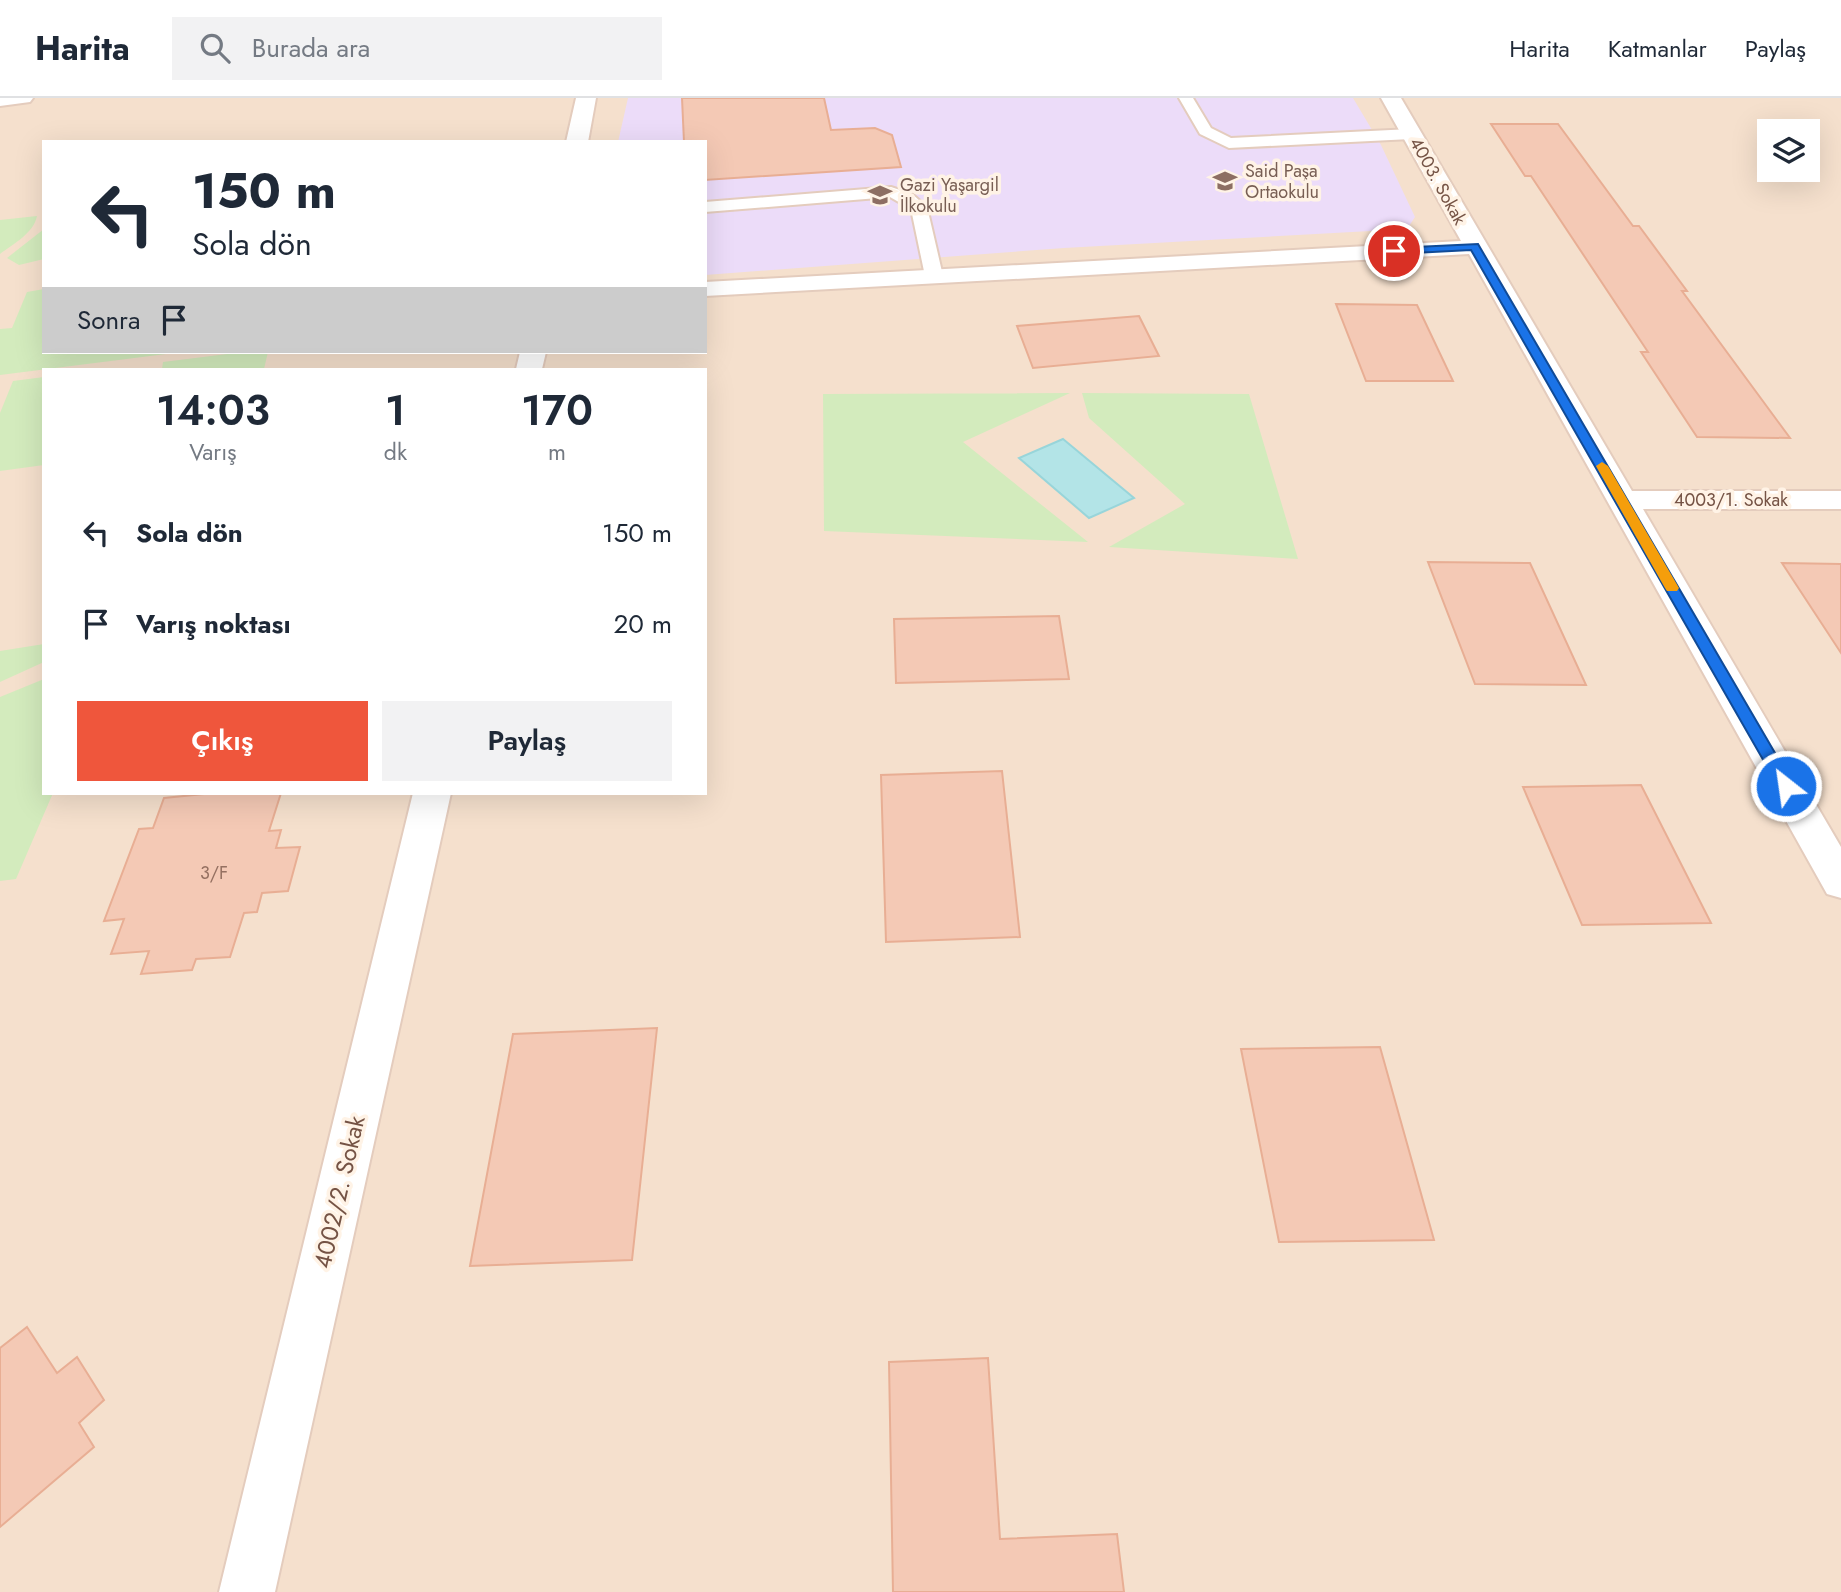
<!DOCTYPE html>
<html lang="tr">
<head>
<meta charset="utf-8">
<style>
  :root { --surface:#fff; --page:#f2f2f3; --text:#1f2937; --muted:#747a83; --line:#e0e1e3; --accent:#ef563c }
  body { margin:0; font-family:Jost,sans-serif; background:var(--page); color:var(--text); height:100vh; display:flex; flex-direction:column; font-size:26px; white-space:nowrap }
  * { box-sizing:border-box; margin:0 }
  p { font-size:23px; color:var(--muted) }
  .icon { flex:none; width:38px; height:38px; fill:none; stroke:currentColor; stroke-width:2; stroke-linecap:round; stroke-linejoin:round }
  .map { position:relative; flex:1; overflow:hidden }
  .side { position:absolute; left:42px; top:270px; width:665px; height:427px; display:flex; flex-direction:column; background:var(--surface); border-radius:0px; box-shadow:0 7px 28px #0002 }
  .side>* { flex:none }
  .banner { position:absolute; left:42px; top:42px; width:665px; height:214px; border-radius:0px; box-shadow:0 7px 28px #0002; background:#fff; color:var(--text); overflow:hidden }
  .tools { position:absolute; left:1757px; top:21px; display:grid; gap:14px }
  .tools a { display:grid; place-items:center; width:63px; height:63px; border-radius:0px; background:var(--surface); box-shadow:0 7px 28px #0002; font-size:35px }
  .pin { position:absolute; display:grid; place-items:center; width:60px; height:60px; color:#fff; margin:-30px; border:4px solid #fff; border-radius:50%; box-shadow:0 2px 7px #0007 }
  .me { position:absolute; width:77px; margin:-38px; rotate:330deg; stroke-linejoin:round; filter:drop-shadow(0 0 5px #0008) }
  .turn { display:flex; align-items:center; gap:24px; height:147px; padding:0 35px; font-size:32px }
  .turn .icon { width:91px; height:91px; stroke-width:2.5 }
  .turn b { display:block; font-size:49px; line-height:60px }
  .then { display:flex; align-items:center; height:66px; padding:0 35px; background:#0003; gap:14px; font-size:26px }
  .eta { display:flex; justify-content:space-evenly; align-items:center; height:119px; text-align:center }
  .eta b { font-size:42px; font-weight:600; line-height:49px }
  .button { display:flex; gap:14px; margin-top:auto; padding:14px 35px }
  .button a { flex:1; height:80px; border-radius:0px; background:var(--accent); color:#fff; font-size:28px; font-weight:600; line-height:80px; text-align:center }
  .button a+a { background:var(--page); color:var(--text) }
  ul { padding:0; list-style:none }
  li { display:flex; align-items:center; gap:21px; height:91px; padding:0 35px }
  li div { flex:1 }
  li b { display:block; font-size:26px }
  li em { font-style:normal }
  header { display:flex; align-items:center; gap:42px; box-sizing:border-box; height:98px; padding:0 35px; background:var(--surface); border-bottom:2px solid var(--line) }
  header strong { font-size:33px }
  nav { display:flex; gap:38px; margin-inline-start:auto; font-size:24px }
  .search { width:490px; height:63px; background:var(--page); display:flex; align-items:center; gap:18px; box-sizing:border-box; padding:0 24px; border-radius:0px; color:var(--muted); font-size:26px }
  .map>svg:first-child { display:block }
  .residential { fill:#f5e0cd; fill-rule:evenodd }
  .education { fill:#ecdcf9 }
  .green { fill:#d3ebbd }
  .water { fill:#b3e4e7; stroke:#98d5da; stroke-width:2 }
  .building { fill:#f4c9b5; stroke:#e8ae94; stroke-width:2 }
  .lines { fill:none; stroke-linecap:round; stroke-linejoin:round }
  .lane-casing { stroke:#e4ccbd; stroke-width:4 }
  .street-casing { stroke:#e4ccbd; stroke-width:4 }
  .lane { fill:#fff; fill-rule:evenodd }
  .street { fill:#fff; fill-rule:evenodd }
  .route { fill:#1a73e8; stroke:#114b97; stroke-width:2 }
  .slow { fill:#f59e0b }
  .labels { text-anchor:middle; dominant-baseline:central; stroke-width:7; stroke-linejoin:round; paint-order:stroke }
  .far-education-label { font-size:18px; fill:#785e54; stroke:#fff3e6; text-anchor:start }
  .far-street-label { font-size:18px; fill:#755345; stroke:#fff3e6 }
  .number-label { font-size:18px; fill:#957061 }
  .near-street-label { font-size:24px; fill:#755345; stroke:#fff3e6 }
</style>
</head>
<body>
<header>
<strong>Harita</strong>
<div class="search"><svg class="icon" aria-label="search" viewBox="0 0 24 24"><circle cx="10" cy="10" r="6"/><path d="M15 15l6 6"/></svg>Burada ara</div>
<nav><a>Harita</a><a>Katmanlar</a><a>Paylaş</a></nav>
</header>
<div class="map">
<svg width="1841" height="1494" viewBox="0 0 1841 1494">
  <rect width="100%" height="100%" fill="#fdefdf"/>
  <path class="residential" d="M0,0H1841V1494H0ZM1769,33H1808V72H1769ZM44,44H705V254H44ZM44,271H705V695H44Z"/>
  <path class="education" d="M628,0H1353L1381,47L1415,119L1407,131L1064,150L705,177V44H618Z"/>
  <path class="green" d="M37,118C34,135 13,146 0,156V122Z
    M44,131V161L19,167L7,160Z
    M44,191V254H182L0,277V231L12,230L27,194Z
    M243,254H268L264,271H162L163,264Z
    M44,279V367L0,373V315L13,283Z
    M1070,295L963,344L1088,444L824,433L823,296Z
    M1082,295L1249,296L1298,461L1109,449L1185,406L1089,320Z
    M44,546V564L0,584V553Z
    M44,581V695H53L16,781L0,783V599Z"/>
  <path class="water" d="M1063,341L1134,400L1089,420L1019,360Z"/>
  <path class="building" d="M682,0H824L831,32L875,30L892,37L901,69L705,82V44H684Z
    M1491,26H1558L1633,128H1639L1687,193H1682L1790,340L1697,339L1641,254H1648L1531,78H1525Z
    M1336,206L1417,207L1453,283H1366Z
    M1139,218L1159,258L1033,270L1017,228Z
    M1428,464L1530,465L1586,587L1475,586Z
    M1782,465L1841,466V555Z
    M1059,518L1069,581L896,585L894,521Z
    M1002,673L1020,839L886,844L881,677Z
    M1641,687L1711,825L1582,827L1523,689Z
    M214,695H281L269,733L281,732L276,750L300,749L288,793L262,795L257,814L244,815L230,859L196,861L192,872L141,876L149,853L111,856L124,821L104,823L139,731L153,730L164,700Z
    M657,930L632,1162L470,1168L513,936Z
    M1380,949L1434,1142L1279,1144L1241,951Z
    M27,1229L57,1275L77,1259L104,1302L79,1325L94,1349L0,1429V1250Z
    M988,1260L1000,1441L1117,1436L1124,1494H893L889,1264Z"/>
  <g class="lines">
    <g class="lane-casing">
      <path id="lane" d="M1179,0H1193L1211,30L1231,40L1411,31L1419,36L1411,41L1229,50L1200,36Z
        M891,89L912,96L927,109L943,178L940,182L934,183L925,178L911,111L890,99L705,114V104Z"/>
    </g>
    <g class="street-casing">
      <path id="street" d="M0,0H33L30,4L0,8Z
        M576,0H596L588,44H566Z
        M1381,0H1401L1632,393H1841V411H1643L1841,749V800L1827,796L1469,156L705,198V184L1461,143Z
        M520,254H546L542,271H516Z
        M413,695H451L275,1494H219Z"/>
    </g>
    <use href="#lane" class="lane"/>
    <use href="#street" class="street"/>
  </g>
  <path class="route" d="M1478,146L1792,684L1794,688L1792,693H1781L1471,152L1394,156L1389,153L1394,150Z"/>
  <path class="slow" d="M1602,364L1608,368L1679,490L1677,493H1667L1665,490L1596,368Z"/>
  <defs>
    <g id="school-bare" transform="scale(1.89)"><path d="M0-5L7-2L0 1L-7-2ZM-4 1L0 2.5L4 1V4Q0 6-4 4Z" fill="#8d6e63" stroke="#fff3e6" stroke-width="2.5" paint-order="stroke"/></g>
  </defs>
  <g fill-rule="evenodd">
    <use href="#school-bare" x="1225" y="83"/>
    <use href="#school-bare" x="880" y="97"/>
  </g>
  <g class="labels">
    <g class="far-education-label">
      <text x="1245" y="73">Said Paşa<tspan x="1245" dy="21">Ortaokulu</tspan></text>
      <text x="900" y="87">Gazi Yaşargil<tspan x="900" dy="21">İlkokulu</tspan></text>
    </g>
    <g class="far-street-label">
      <text transform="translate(1438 83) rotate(61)">4003. Sokak</text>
      <text x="1731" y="402">4003/1. Sokak</text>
    </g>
    <g class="number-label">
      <text x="214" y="775">3/F</text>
    </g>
    <g class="near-street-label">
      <text transform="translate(339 1094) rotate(-77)">4002/2. Sokak</text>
    </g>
  </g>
</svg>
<div class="tools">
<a><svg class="icon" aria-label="layers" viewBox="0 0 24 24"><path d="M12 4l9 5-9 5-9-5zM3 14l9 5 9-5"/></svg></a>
</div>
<div class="pin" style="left:1394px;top:153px;background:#d93025"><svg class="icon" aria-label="arrive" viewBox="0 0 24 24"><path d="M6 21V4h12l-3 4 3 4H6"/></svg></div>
<svg class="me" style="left:1786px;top:688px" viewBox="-20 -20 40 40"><circle r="17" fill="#1a73e8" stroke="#fff" stroke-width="3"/><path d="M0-11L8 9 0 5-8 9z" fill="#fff"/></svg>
<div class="banner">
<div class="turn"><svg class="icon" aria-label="left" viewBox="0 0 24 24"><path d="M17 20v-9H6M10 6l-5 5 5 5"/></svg><div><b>150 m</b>Sola dön</div></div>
<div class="then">Sonra<svg class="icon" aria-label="arrive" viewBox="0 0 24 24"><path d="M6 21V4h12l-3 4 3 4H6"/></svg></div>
</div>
<section class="side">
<div class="eta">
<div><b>14:03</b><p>Varış</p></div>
<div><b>1</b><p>dk</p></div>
<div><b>170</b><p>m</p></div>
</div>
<ul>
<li><svg class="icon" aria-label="left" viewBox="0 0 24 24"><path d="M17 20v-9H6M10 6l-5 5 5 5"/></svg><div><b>Sola dön</b></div><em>150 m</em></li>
<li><svg class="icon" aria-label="arrive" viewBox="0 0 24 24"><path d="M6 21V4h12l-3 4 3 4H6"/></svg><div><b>Varış noktası</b></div><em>20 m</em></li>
</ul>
<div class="button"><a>Çıkış</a><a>Paylaş</a></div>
</section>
</div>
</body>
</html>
